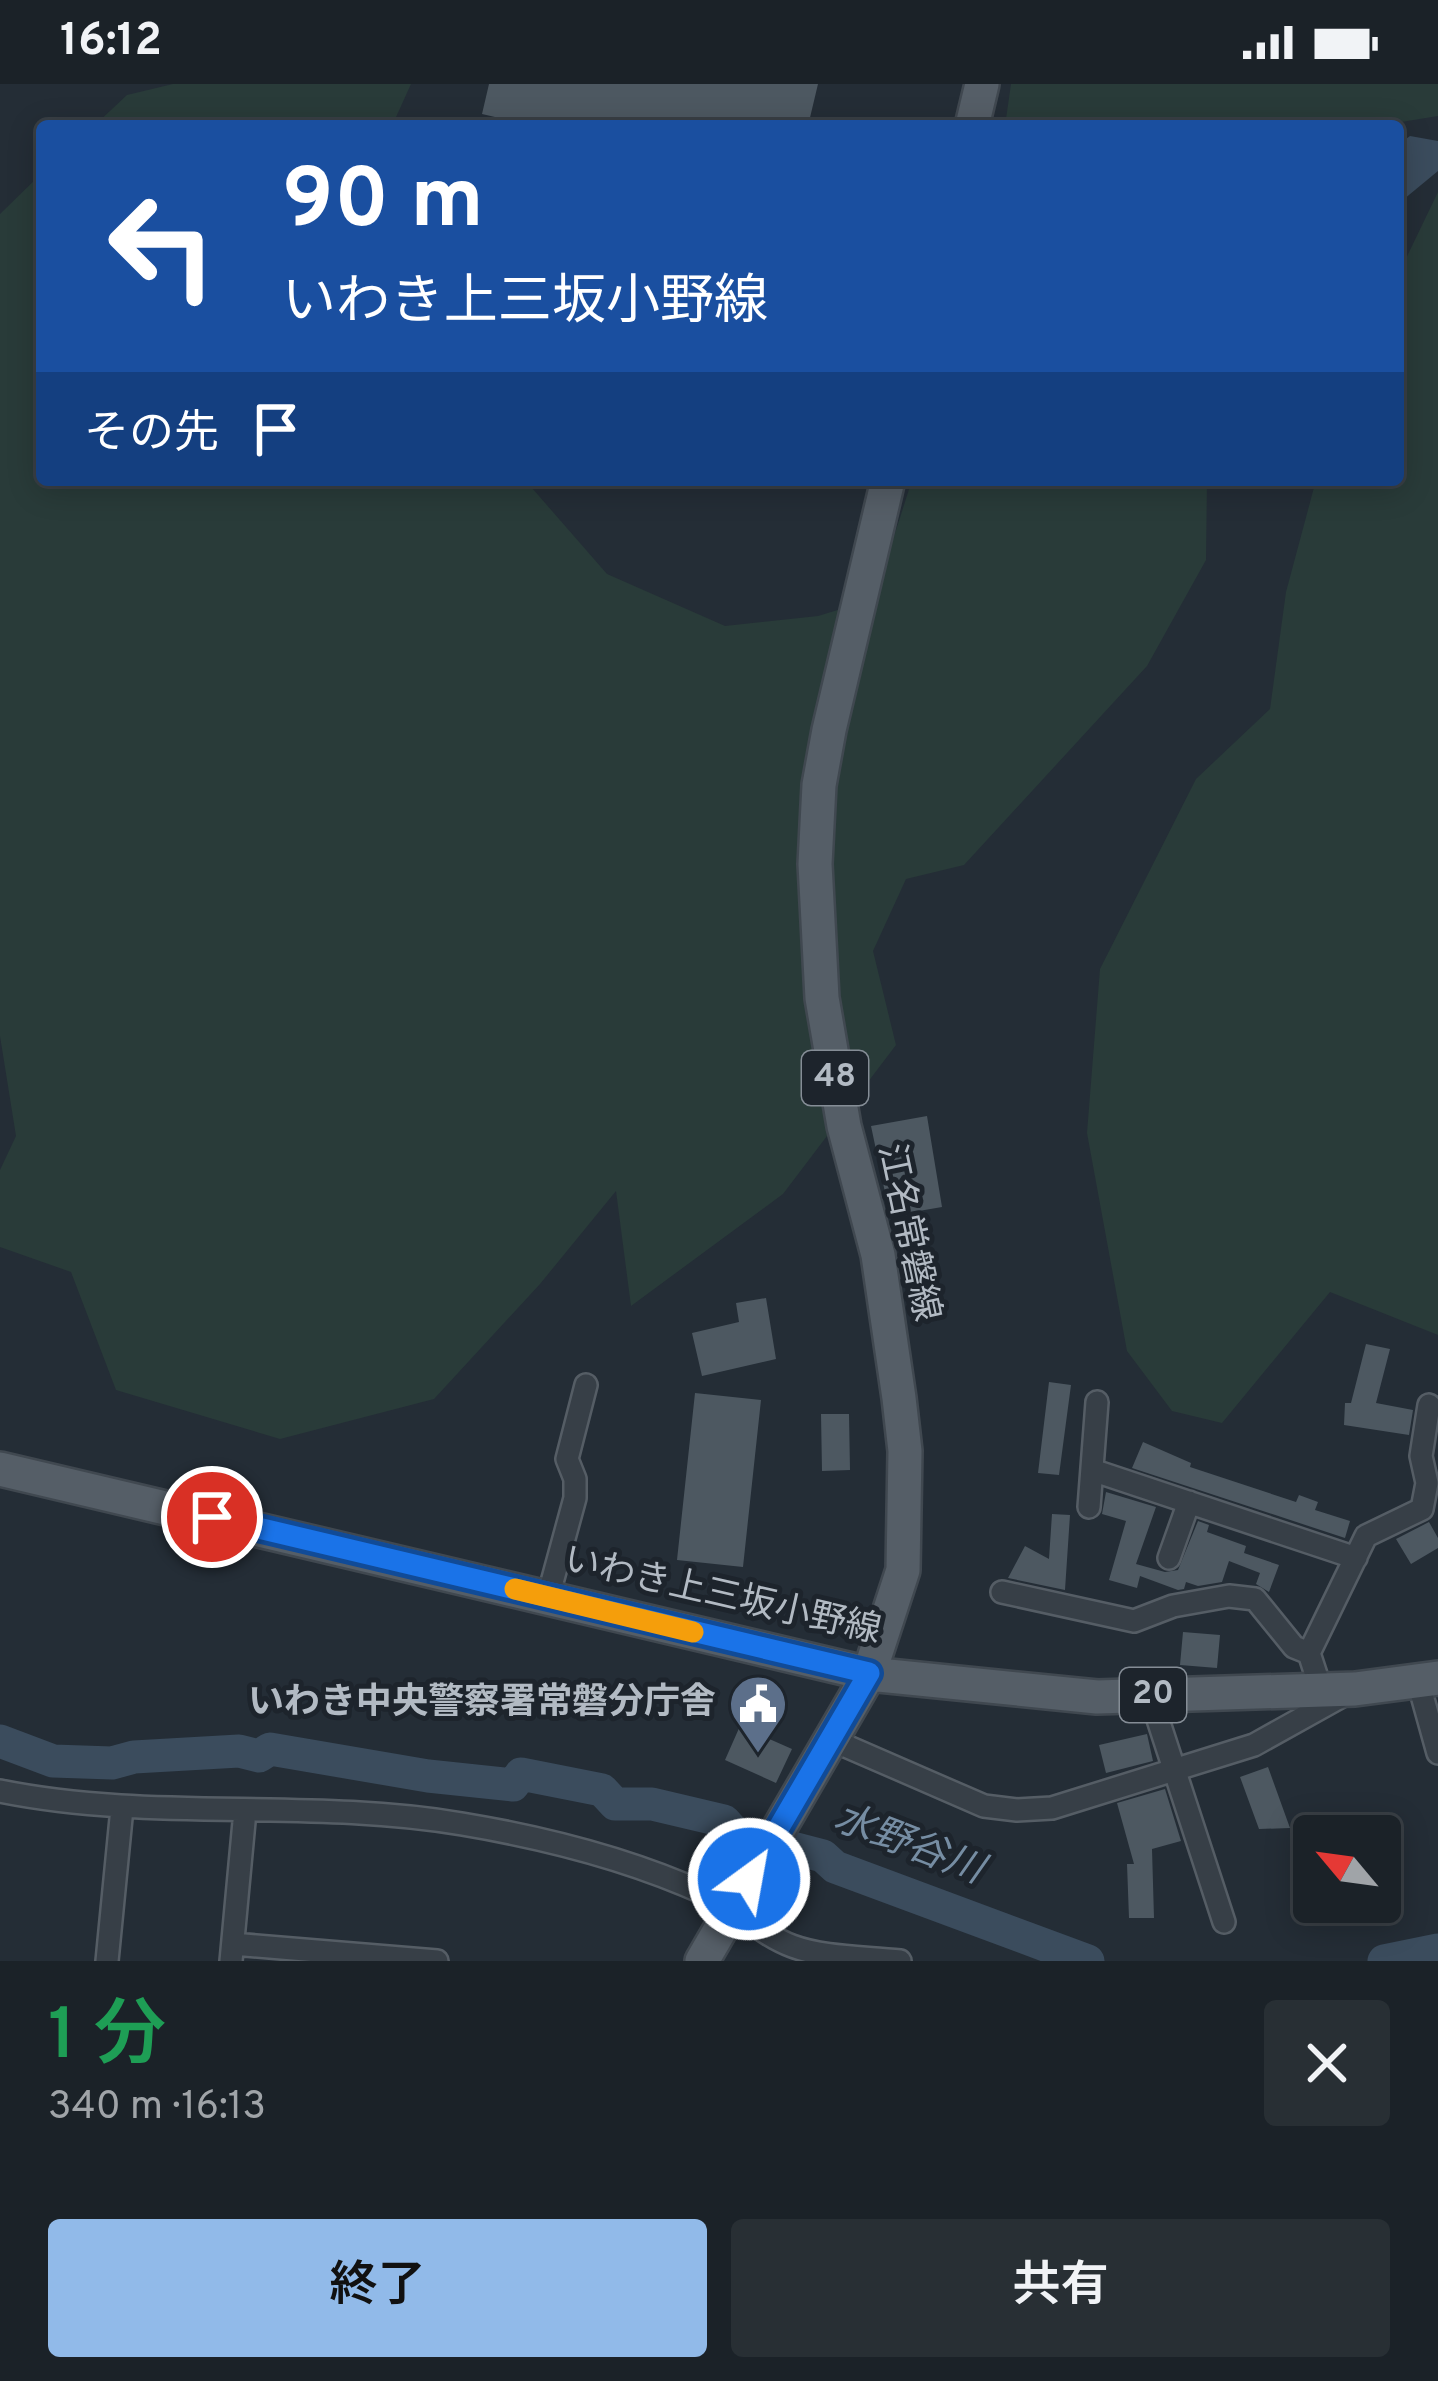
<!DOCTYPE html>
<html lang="ja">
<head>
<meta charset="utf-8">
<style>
  :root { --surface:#1b2228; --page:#282f34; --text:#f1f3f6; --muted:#a0a4a8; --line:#393f45; --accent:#91bae9 }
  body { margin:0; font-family:Overpass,"Noto Sans JP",sans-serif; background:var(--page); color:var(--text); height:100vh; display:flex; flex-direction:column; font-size:45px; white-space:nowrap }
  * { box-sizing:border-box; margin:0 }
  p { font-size:39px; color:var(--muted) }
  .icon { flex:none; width:66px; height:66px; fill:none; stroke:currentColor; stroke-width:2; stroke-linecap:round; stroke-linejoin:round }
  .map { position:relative; height:1877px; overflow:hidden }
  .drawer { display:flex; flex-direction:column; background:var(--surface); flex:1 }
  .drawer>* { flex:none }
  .guide { position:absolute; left:36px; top:36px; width:1368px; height:366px; border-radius:12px; box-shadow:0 6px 30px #0003,0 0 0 3px var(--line); background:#1a4fa0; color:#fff; overflow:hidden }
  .needle { width:78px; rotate:299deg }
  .controls { position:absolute; left:1293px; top:1731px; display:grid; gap:24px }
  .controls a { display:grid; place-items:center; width:108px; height:108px; border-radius:12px; background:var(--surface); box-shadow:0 6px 30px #0003,0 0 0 3px var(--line); font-size:60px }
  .pin { position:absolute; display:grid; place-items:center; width:102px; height:102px; color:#fff; margin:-51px; border:6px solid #fff; border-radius:50%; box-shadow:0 3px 12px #0007 }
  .me { position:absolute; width:132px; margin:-66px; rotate:32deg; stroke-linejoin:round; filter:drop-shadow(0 0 9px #0008) }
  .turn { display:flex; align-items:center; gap:42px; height:252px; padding:0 48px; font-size:54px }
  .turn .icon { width:156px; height:156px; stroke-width:2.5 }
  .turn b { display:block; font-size:84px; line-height:102px }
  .then { display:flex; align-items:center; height:114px; padding:0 48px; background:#0003; gap:24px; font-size:45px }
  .round { display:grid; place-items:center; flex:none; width:126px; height:126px; border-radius:12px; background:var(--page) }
  .headline { display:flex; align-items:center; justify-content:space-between; height:204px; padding:0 48px }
  h1 { font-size:72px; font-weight:600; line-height:90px; color:#1e9e55 }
  .cta { display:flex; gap:24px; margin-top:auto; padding:24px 48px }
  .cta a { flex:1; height:138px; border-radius:12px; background:var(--accent); color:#111; font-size:48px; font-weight:600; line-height:138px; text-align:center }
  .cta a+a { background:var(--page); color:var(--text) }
  .status { display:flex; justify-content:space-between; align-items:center; height:84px; padding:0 60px; background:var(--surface); direction:ltr }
  .status svg { height:33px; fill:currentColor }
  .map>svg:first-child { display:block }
  .green { fill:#293b39 }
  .water { fill:#3b4c5d }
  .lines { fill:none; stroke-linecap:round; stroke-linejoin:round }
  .river { stroke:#3b4c5d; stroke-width:33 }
  .building { fill:#4d5861 }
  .minor-casing { stroke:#555d65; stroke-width:26 }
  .primary-casing { stroke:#404850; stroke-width:38 }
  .minor { stroke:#373f47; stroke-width:21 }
  .primary { stroke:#555e67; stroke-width:33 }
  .route-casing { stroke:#114b97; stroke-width:30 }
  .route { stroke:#1a73e8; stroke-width:21 }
  .slow { stroke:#f59e0b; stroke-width:21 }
  .labels { text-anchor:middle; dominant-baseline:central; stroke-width:10; stroke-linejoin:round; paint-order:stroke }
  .shield { fill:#1d242c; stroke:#858d96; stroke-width:3 }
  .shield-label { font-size:33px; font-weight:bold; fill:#b2bac3 }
  .street-label { font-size:36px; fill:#b2bac3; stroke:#1d242c }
  .poi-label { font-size:36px; font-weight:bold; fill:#b2bac3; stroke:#1d242c; text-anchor:end }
  .water-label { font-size:39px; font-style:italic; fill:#768da3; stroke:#1d242c }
</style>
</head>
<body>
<div class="status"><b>16:12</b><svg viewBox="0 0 49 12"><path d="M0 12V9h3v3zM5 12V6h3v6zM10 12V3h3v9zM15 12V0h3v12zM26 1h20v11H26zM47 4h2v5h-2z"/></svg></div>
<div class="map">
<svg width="1438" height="1877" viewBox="0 0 1438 1877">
  <rect width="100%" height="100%" fill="#242d36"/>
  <path class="green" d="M173,0H411L392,42H94L127,11Z
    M1011,0H1438V32L1377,42H1005Z
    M42,89V396H525L607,490L725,542L818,532L874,515L912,396H1207L1206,476L1147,582L964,781L906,795L873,867L896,961L783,1110L631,1222L616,1107L540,1200L434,1315L280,1355L116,1306L71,1188L0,1163V1086L16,1052L0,952V130Z
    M1438,108V1251L1330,1208L1222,1339L1172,1327L1127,1267L1087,1049L1100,885L1196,695L1270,625L1286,508L1316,396H1398V191Z"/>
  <path class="water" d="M1410,52L1438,57V87L1398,120V61Z"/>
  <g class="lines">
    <path class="river" d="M0,1657L53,1677L112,1679L134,1673L239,1667L259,1672L270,1665L428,1692L513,1701L521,1690L602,1706L615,1720H652L724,1737L735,1749L823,1772L835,1783L1088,1877
      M1384,1877L1438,1866"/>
  </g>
  <path class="building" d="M489,0H818L808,42H534L482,30Z
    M927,1032L942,1123L890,1132L871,1042Z
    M766,1214L776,1275L702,1292L692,1249L739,1238L736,1219Z
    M1366,1260L1390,1265L1376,1319L1413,1326L1409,1351L1344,1341L1345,1319H1351Z
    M1049,1298L1071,1301L1059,1391L1038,1389Z
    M695,1309L761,1316L743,1483L677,1476Z
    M821,1330H849L850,1386L822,1387Z
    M1143,1358L1191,1379L1190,1383L1296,1418L1299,1411L1318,1418L1315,1426L1350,1437L1345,1454L1132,1384Z
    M1106,1408L1156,1423L1136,1480L1165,1488L1178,1486L1198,1437L1209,1441L1207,1448L1246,1462L1244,1469L1279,1481L1269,1508L1256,1500L1260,1489L1229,1477L1222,1498L1198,1502L1186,1498L1184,1505L1178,1506L1140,1492L1137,1504L1109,1496L1126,1437L1102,1430Z
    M1052,1430L1070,1431L1065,1506L1008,1494L1025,1462L1049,1475Z
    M1429,1438L1438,1454V1464L1411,1480L1396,1455Z
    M1183,1548L1220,1551L1217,1584L1180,1581Z
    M740,1642L792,1665L776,1699L725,1676Z
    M1147,1650L1153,1677L1106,1689L1099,1661Z
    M1268,1683L1290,1744L1259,1745L1240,1693Z
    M1165,1705L1181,1757L1152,1765L1154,1834H1129L1127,1780H1134L1117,1719Z"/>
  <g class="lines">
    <g class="minor-casing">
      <path id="minor" d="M1092,1386L1356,1474
        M1089,1423L1097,1318
        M1169,1474L1189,1418
        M1002,1508L1134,1537L1173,1522L1229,1512L1255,1515L1294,1563L1309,1569
        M548,1513L575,1414V1395L567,1375L586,1301
        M1418,1597L1438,1669
        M1321,1606L1309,1569L1366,1452L1422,1425L1427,1399L1421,1372L1429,1321
        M1150,1611L1224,1838
        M832,1656L984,1722L1017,1726L1052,1724L1254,1661L1351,1607
        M0,1707C153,1738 309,1714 462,1740C546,1754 629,1775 706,1810C737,1824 760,1850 792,1862C824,1874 866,1873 900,1877
        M233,1860L437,1877
        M107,1877L122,1724
        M231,1877L245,1727"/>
    </g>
    <g class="primary-casing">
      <path id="primary" d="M972,42L982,0
        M0,1385L869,1590L1097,1613L1355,1605L1438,1594
        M702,1877L869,1590L903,1486L905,1367L899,1314L878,1171L844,1042L822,914L815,780L819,701L829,646L888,396"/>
    </g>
    <use href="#minor" class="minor"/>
    <use href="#primary" class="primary"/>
  </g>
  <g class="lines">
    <g class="route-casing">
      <path id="route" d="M212,1433L869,1589L749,1795"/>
    </g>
    <use href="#route" class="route"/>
    <path class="slow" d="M515,1505L693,1548"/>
  </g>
  <defs>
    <g id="civic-pin" transform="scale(3)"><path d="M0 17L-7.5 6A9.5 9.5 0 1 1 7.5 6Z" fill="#5c6f8a" stroke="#1d242c"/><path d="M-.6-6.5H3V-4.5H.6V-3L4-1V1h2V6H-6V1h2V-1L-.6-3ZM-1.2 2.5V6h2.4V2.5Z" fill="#fff"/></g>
  </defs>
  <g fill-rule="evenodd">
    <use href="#civic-pin" x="758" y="1620"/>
  </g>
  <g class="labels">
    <g class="shield">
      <rect x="802" y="967" width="66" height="54" rx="9"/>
      <rect x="1120" y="1584" width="66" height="54" rx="9"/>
    </g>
    <g class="shield-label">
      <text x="835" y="994">48</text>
      <text x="1153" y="1611">20</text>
    </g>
    <g class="street-label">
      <text transform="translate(907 1149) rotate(78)">江名常磐線</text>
      <text transform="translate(722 1513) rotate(13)">いわき上三坂小野線</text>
    </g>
    <g class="poi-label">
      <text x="716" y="1620">いわき中央警察署常磐分庁舎</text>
    </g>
    <g class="water-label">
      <text transform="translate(908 1762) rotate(21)">水野谷川</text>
    </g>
  </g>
</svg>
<div class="controls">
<a><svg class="needle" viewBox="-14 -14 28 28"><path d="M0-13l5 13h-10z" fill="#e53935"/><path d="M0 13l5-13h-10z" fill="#a0a4a8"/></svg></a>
</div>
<div class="pin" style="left:212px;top:1433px;background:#d93025"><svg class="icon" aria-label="arrive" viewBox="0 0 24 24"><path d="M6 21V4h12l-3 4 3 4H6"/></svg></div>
<svg class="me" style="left:749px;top:1795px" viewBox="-20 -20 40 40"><circle r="17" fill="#1a73e8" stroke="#fff" stroke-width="3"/><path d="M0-11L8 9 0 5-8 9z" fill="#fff"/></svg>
<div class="guide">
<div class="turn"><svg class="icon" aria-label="left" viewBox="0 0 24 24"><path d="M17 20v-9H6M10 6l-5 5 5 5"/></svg><div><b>90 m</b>いわき上三坂小野線</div></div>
<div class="then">その先<svg class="icon" aria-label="arrive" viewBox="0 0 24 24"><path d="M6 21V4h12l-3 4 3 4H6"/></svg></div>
</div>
</div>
<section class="drawer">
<div class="headline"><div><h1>1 分</h1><p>340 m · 16:13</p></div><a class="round"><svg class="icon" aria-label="close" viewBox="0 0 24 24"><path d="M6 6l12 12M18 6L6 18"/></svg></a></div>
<div class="cta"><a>終了</a><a>共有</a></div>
</section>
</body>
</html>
